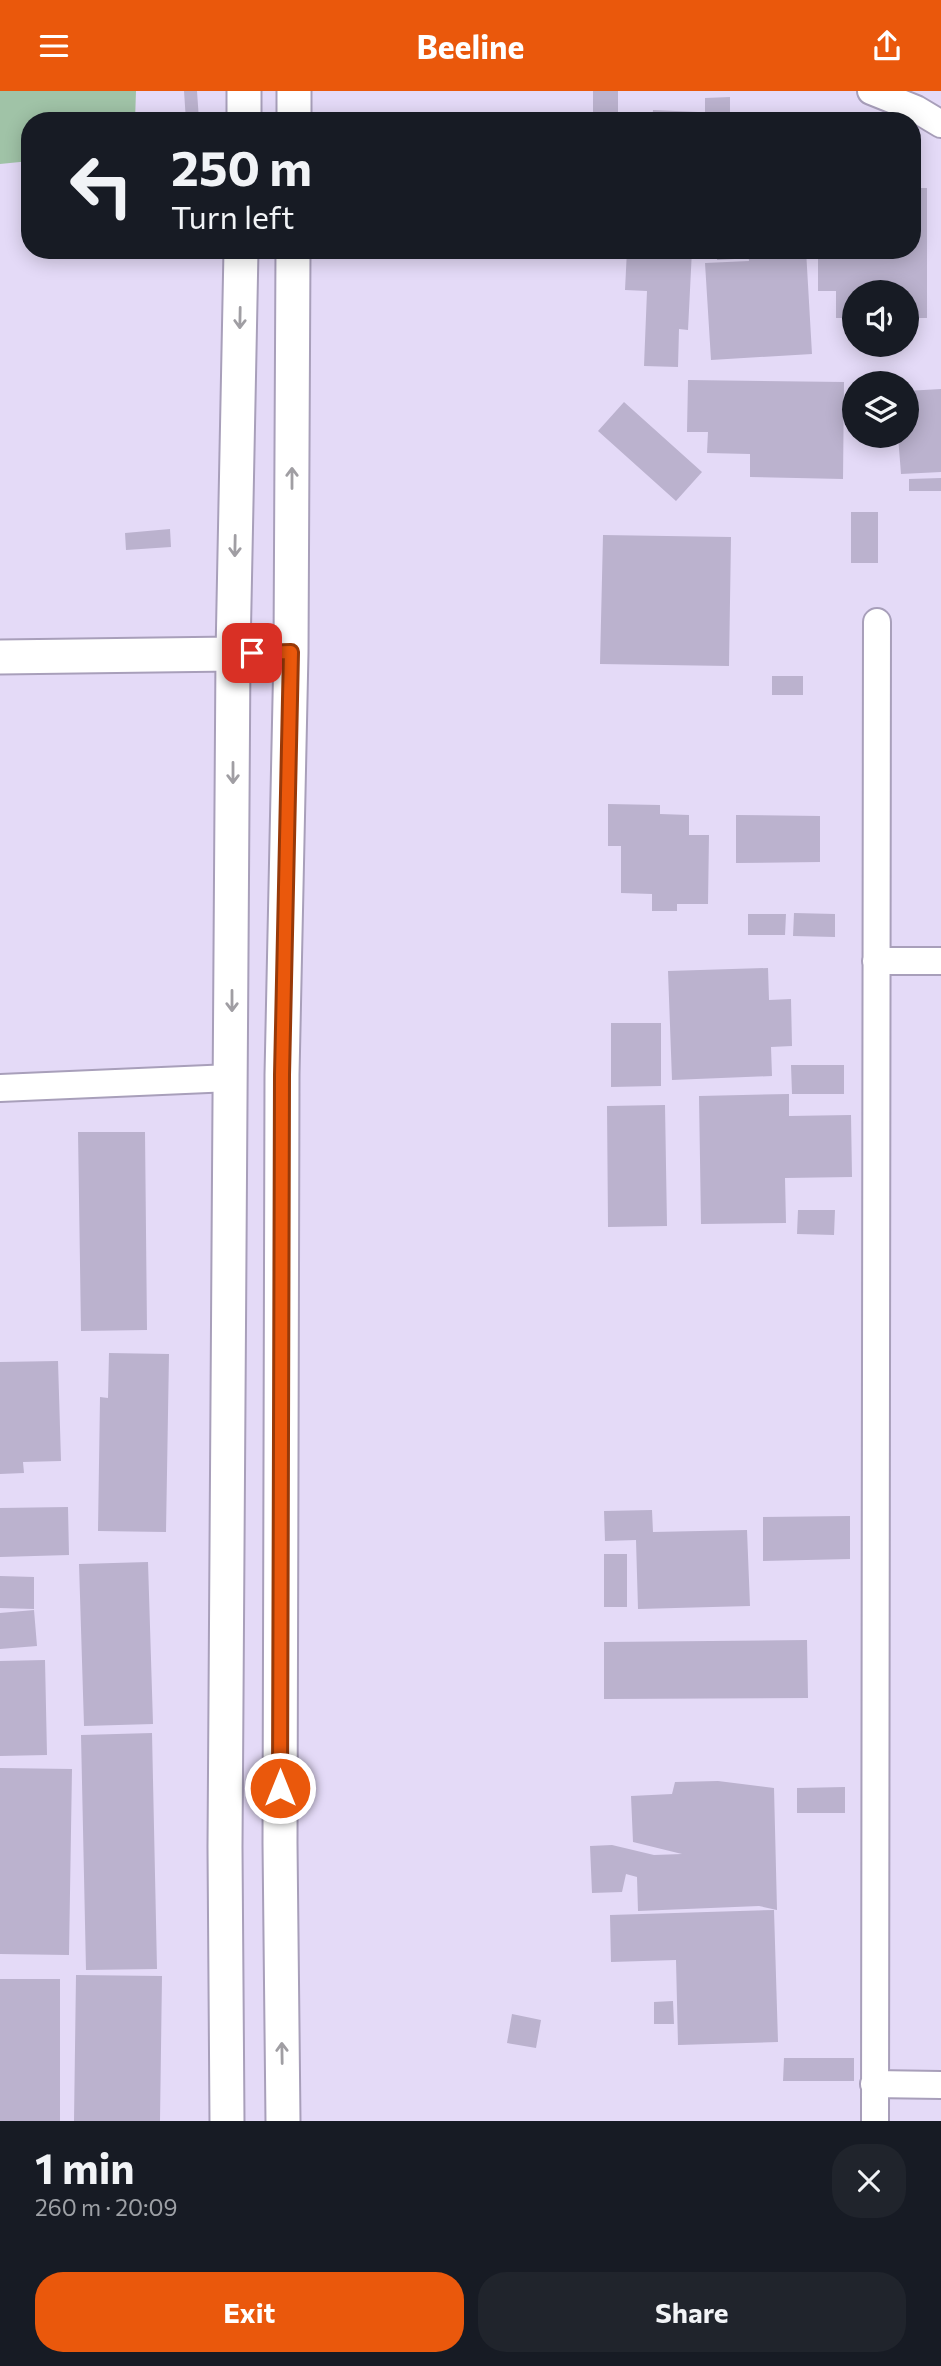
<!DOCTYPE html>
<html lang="en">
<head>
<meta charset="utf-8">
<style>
  :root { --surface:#171b24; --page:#20242c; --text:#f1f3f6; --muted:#9ea1a6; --accent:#ea580c }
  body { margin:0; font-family:Commissioner,sans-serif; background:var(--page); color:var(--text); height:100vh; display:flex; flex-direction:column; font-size:26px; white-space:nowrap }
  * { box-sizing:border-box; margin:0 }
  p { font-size:23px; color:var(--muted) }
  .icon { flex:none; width:38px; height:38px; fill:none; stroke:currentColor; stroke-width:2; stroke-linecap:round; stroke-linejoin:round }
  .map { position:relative; height:2030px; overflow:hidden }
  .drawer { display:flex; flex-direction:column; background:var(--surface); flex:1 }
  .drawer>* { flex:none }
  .hud { position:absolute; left:21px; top:21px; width:900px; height:147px; border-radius:28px; box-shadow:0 4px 18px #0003; background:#171b24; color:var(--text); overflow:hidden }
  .buttons { position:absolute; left:842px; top:189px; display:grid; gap:14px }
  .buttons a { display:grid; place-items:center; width:77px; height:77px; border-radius:50%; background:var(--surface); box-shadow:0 4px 18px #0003; font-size:35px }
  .pin { position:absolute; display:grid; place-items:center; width:60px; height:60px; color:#fff; margin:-30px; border-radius:14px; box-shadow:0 4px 10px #0006 }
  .me { position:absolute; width:77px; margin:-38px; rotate:0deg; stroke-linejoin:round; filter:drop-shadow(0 0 5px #0008) }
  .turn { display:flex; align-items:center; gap:24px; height:147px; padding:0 35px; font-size:32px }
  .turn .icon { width:91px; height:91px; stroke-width:2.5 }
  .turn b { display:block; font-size:49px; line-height:60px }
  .round { display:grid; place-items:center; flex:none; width:74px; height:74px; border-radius:28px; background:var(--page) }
  .head { display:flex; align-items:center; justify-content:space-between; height:119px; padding:0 35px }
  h1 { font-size:42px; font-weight:700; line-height:52px }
  .button { display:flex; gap:14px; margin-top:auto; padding:14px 35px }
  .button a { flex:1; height:80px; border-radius:28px; background:var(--accent); color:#fff; font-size:28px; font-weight:700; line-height:80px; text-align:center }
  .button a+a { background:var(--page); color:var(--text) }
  header { display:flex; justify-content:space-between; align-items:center; height:91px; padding:0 35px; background:var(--accent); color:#fff; font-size:32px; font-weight:700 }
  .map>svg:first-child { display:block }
  .green { fill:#a0c3a7 }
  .building { fill:#bbb2ce }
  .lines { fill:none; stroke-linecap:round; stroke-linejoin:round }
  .minor-casing { stroke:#a89fba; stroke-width:30 }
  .tertiary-casing { stroke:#a89fba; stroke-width:37 }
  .minor { stroke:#fff; stroke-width:26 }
  .tertiary { stroke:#fff; stroke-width:33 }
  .oneway { stroke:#a09ea3 }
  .route-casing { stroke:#983908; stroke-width:18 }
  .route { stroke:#ea580c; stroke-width:12 }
</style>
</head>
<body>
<header><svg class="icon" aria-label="menu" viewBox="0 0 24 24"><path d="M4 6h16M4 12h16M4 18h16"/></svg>Beeline<svg class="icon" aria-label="share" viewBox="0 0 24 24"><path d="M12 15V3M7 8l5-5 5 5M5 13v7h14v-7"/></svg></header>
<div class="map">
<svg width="941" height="2030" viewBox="0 0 941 2030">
  <rect width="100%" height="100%" fill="#e4daf7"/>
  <path class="green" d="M0,0H136L135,30H30V70L0,73Z"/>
  <path class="building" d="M184,0H197L199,29L186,30Z
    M593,0H618V30H593Z
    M730,6V30H705V7Z
    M653,19L698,21V30H652Z
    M912,97H927V227H906V201H854V227H836V200H818V159H912Z
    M627,159H692L688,239L679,238L678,276L644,275L647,200L625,199Z
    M717,159H734L735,168L717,169Z
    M748,159H806L812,263L711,269L705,172L749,170Z
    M688,289L844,291L843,388L750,386V363L707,362L708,341H687Z
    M941,298V381L901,383L898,345H906V300Z
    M624,311L702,381L676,410L598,340Z
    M941,387V400H909V388Z
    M851,421H878V472H851Z
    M170,438L171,456L126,459L125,442Z
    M603,444L731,446L729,575L600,573Z
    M772,585H803V604H772Z
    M608,713L660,714V723L689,724V744H709L708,813H677V820H652V803L621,802V755H608Z
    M736,724L820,725V771L736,772Z
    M794,822L835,823V846L793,845Z
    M748,823H786L785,844H748Z
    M768,877L769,909L791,908L792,955L771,956L772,985L672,989L668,880Z
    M611,932H661V995L611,996Z
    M791,974H844V1003H792Z
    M789,1003V1025L851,1024L852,1086L785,1087L786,1132L701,1133L699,1005Z
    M665,1014L667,1135L608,1136L607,1015Z
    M78,1041H145L147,1239L81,1240Z
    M798,1119H835L834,1144L797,1143Z
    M109,1262L169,1263L166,1441L98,1440L100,1306L108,1307Z
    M58,1270L61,1370L23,1371L24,1382L0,1383V1271Z
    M68,1416L69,1464L0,1466V1417Z
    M652,1419L653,1441L747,1439L750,1515L638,1518L636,1449L605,1450L604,1420Z
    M850,1425V1468L763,1470V1426Z
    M604,1463H627V1516H604Z
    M148,1471L153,1633L84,1635L79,1473Z
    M0,1485L34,1486V1518L0,1517Z
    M34,1519L37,1555L0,1558V1522Z
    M807,1549L808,1607L604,1608V1551Z
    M45,1569L47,1664L0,1665V1570Z
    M152,1642L157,1878L86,1879L81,1644Z
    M0,1677L72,1678L69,1864L0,1863Z
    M718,1690L774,1697L777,1819L759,1815L638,1820L637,1786L626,1783L622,1801L592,1802L590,1755L612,1754L654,1764L682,1763L633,1751L631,1705L672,1703L675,1691Z
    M845,1696V1722H797V1697Z
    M774,1819L778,1951L678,1954L676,1869L611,1871L610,1824Z
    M76,1884L162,1885L160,2030H74Z
    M0,1888H60V2030H0Z
    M673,1910L674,1933H654V1911Z
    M512,1923L541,1929L536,1957L507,1952Z
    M784,1967H854V1990H783Z"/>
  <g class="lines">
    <g class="minor-casing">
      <path id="minor" d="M871,0L916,18L941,33
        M233,563L291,561
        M876,870H941
        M0,997L231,987
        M874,1993L941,1994
        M875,2030L877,531"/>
    </g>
    <g class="tertiary-casing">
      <path id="tertiary" d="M244,30V0
        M294,30V0
        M0,566L233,563
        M227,2030L225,1756L233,563L241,159
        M283,2030L280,1752L282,984L291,561L293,159"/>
    </g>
    <use href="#minor" class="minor"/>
    <use href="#tertiary" class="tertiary"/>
  </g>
  <defs><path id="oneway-shaft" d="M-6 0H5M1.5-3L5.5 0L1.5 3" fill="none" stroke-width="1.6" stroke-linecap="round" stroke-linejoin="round" transform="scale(1.75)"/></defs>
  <g class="oneway">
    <use href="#oneway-shaft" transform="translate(240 227) rotate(91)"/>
    <use href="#oneway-shaft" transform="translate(292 387) rotate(-90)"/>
    <use href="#oneway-shaft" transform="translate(235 455) rotate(91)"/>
    <use href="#oneway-shaft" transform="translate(233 682) rotate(90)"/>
    <use href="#oneway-shaft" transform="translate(232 910) rotate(90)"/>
    <use href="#oneway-shaft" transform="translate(282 1962) rotate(-91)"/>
  </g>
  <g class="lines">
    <g class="route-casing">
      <path id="route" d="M252,562L291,561L282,984L280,1697"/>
    </g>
    <use href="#route" class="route"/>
  </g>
</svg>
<div class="buttons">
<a><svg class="icon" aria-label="sound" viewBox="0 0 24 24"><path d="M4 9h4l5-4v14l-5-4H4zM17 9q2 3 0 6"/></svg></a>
<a><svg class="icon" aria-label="layers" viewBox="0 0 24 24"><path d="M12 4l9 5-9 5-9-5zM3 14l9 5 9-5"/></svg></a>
</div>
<div class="pin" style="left:252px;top:562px;background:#d93025"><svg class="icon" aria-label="arrive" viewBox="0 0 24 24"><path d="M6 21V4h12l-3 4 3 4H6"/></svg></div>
<svg class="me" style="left:280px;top:1697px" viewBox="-20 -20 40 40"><circle r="17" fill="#ea580c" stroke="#fff" stroke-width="3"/><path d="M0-11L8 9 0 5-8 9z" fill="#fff"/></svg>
<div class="hud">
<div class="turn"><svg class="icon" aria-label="left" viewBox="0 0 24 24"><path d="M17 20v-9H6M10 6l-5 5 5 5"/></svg><div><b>250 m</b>Turn left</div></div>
</div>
</div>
<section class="drawer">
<div class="head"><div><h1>1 min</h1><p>260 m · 20:09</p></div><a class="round"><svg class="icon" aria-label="close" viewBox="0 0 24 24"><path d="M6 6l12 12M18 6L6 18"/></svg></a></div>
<div class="button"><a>Exit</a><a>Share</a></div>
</section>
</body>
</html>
